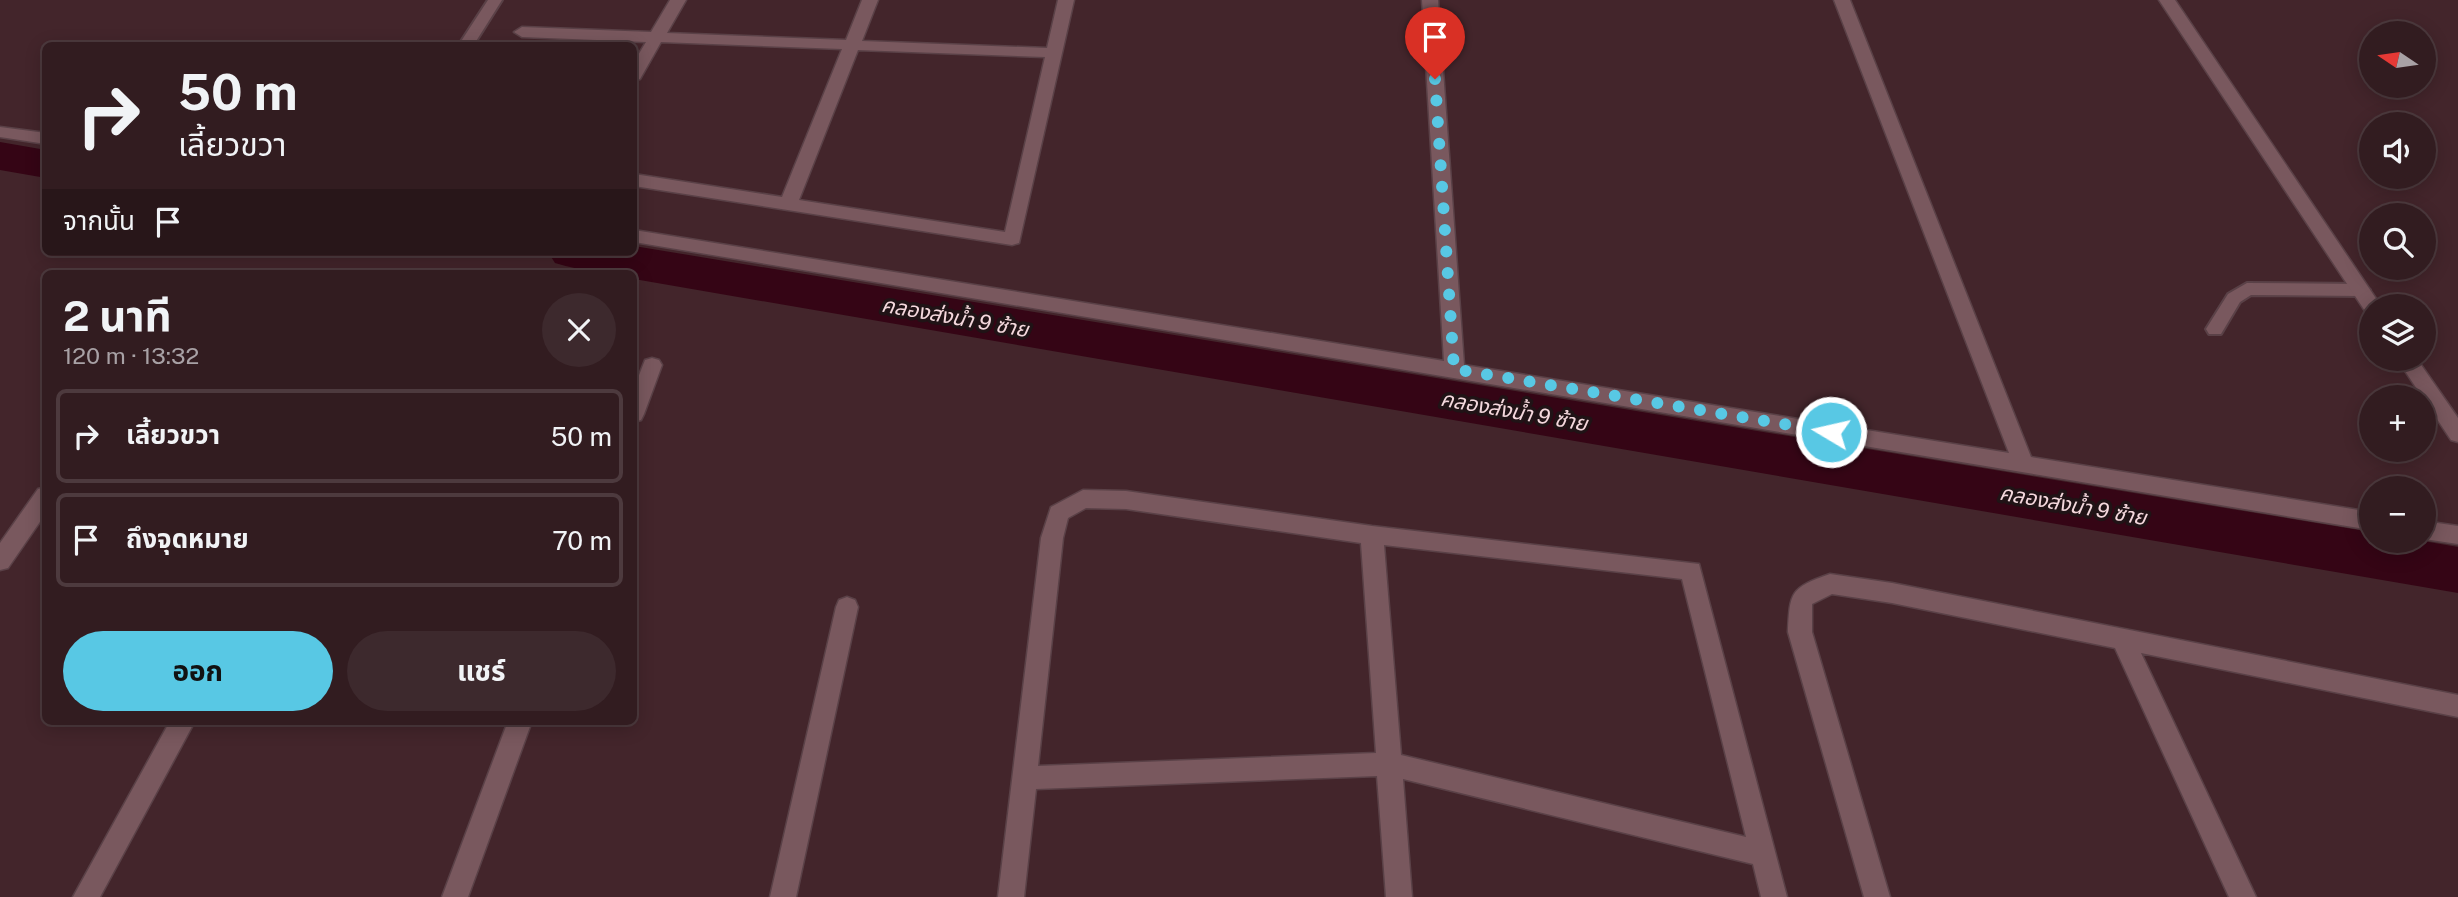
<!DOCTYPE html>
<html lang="th">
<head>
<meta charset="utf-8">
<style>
  :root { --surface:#321c20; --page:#3d292d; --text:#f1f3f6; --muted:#a8a1a5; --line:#4d3a3e; --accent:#58c8e4 }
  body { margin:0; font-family:"Public Sans","Noto Sans Thai",sans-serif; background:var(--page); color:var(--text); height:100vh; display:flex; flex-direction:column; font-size:26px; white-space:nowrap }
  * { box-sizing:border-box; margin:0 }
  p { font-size:23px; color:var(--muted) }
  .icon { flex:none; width:38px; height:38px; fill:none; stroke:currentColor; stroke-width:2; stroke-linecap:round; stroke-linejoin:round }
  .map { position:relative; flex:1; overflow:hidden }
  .panel { position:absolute; left:42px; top:270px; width:595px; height:455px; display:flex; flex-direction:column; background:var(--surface); border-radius:10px; box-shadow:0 4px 18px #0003,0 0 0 2px var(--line) }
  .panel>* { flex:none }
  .hud { position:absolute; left:42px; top:42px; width:595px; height:214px; border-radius:10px; box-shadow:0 4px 18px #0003,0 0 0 2px var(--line); background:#321c20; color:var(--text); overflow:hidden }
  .needle { width:46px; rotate:283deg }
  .fabs { position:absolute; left:2359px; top:21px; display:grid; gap:14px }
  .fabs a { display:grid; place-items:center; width:77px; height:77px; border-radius:50%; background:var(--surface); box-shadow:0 4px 18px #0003,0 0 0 2px var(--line); font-size:35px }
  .pin { position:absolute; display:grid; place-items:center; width:60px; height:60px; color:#fff; margin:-72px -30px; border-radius:50% 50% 50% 0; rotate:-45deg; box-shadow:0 0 7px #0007 }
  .pin .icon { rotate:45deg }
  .me { position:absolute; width:77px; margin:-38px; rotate:279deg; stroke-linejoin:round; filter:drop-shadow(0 0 5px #0008) }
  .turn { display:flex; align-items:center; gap:24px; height:147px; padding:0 21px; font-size:32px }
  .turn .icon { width:91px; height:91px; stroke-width:2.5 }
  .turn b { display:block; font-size:49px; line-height:60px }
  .then { display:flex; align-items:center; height:66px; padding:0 21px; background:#0003; gap:14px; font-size:26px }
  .round { display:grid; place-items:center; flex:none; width:74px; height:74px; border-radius:37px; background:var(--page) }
  .head { display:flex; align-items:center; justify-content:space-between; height:119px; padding:0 21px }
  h1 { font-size:42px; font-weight:700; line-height:52px }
  .cta { display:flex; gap:14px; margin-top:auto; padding:14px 21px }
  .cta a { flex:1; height:80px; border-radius:42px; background:var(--accent); color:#111; font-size:28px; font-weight:700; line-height:80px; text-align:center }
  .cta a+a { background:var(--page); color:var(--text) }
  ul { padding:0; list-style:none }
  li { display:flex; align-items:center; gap:21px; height:94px; margin:0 14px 10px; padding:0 7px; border:4px solid var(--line); border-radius:10px }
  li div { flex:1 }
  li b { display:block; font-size:26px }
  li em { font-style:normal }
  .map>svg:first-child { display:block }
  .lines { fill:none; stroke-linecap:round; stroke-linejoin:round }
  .canal { fill:#350515; fill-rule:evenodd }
  .service-casing { stroke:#5a4147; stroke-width:4 }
  .minor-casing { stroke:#5a4147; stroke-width:3 }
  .service { fill:#79585e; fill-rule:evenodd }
  .minor { fill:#79585e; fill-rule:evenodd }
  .route { stroke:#58c8e4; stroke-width:12; stroke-dasharray:0 21.6 }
  .labels { text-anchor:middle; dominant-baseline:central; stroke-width:7; stroke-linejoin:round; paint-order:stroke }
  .water-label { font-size:21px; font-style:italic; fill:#f4d8dd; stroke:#201316 }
</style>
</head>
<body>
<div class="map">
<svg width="2458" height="897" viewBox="0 0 2458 897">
  <rect width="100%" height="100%" fill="#43252b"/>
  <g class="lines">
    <path class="canal" d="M0,142L46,150V178L0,170Z
      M634,246L2371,532V541H2423L2458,547V593L634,279V273C606,273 581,271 555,263L548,252H634Z"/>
    <g class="service-casing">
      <path id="service" d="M488,0H502L473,46H458Z
        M2247,283L2361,284L2370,290L2361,296L2251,295L2240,302L2221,334H2209L2206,329L2228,294Z"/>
    </g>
    <g class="minor-casing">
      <path id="minor" d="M670,0H686L667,33L846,40L862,0H878L862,41L1047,48L1058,0H1074L1019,243L1012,245L634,186V174L782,197L842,49L661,42L640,79L634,80V62L646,42L522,37L514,32L522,27L651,32ZM858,50L1045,57L1005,232L799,200Z
        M1422,0H1438L1464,365L2009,453L1834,0H1850L2031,457L2371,512V530L634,242V230L1444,361Z
        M2159,0H2175L2381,306H2371V313L2365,311Z
        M0,127L46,133V144L0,137Z
        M652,358L659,360L662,365L644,414L641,420L634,422V388L645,360Z
        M2397,359H2417L2458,418V442L2451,440Z
        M46,487V513L8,568L0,570V543L38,489Z
        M1083,490L1126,491L1372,526L1699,564L1787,897H1761L1753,864L1403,779L1412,897H1386L1377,776L1036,789L1024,897H998L1041,538L1051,507ZM1086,508L1126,509L1361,543L1376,753L1038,766L1063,538L1068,518ZM1384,545L1682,579L1746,837L1401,755Z
        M2424,521L2458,526V544L2424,539Z
        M1830,574L1892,583L2458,695V717L2141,653L2256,897H2229L2115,648L1892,603L1832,594L1812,604V632L1890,897H1864L1788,632C1790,592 1790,588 1830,574Z
        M847,597L855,600L858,607L796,897H770L836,607L839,600Z
        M170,721H195L100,897H73Z
        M508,721H532L468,897H442Z"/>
    </g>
    <use href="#service" class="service"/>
    <use href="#minor" class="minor"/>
  </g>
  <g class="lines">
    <path class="route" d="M1435,79L1454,369L1831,432"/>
  </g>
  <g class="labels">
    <g class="water-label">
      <text transform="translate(955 317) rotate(10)">คลองส่งน้ำ 9 ซ้าย</text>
      <text transform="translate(1514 411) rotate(10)">คลองส่งน้ำ 9 ซ้าย</text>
      <text transform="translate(2073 505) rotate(10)">คลองส่งน้ำ 9 ซ้าย</text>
    </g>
  </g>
</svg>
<div class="fabs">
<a><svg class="needle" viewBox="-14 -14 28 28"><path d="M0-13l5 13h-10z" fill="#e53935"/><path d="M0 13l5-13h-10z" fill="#a8a1a5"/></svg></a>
<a><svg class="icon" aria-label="sound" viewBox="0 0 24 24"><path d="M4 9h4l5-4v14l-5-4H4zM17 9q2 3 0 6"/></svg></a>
<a><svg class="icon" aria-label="search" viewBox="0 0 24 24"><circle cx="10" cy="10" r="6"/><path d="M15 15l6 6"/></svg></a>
<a><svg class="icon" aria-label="layers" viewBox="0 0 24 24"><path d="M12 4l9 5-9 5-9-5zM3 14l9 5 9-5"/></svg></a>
<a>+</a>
<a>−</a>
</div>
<div class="pin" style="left:1435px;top:79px;background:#d93025"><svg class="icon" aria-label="arrive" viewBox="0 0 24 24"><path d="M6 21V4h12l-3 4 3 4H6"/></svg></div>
<svg class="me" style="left:1831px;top:432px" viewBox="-20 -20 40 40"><circle r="17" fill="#58c8e4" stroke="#fff" stroke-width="3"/><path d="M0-11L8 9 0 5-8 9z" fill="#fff"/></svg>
<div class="hud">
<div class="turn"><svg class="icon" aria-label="right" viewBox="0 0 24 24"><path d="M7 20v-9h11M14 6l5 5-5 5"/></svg><div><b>50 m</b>เลี้ยวขวา</div></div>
<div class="then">จากนั้น<svg class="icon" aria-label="arrive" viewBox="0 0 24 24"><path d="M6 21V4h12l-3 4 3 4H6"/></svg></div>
</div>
<section class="panel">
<div class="head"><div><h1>2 นาที</h1><p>120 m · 13:32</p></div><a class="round"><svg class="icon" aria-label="close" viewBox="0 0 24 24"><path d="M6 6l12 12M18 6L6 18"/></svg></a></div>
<ul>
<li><svg class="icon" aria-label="right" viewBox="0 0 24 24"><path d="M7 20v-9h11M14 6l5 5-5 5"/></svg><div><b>เลี้ยวขวา</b></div><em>50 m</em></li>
<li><svg class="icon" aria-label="arrive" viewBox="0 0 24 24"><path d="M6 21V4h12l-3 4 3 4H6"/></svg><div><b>ถึงจุดหมาย</b></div><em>70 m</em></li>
</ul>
<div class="cta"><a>ออก</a><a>แชร์</a></div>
</section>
</div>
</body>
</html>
